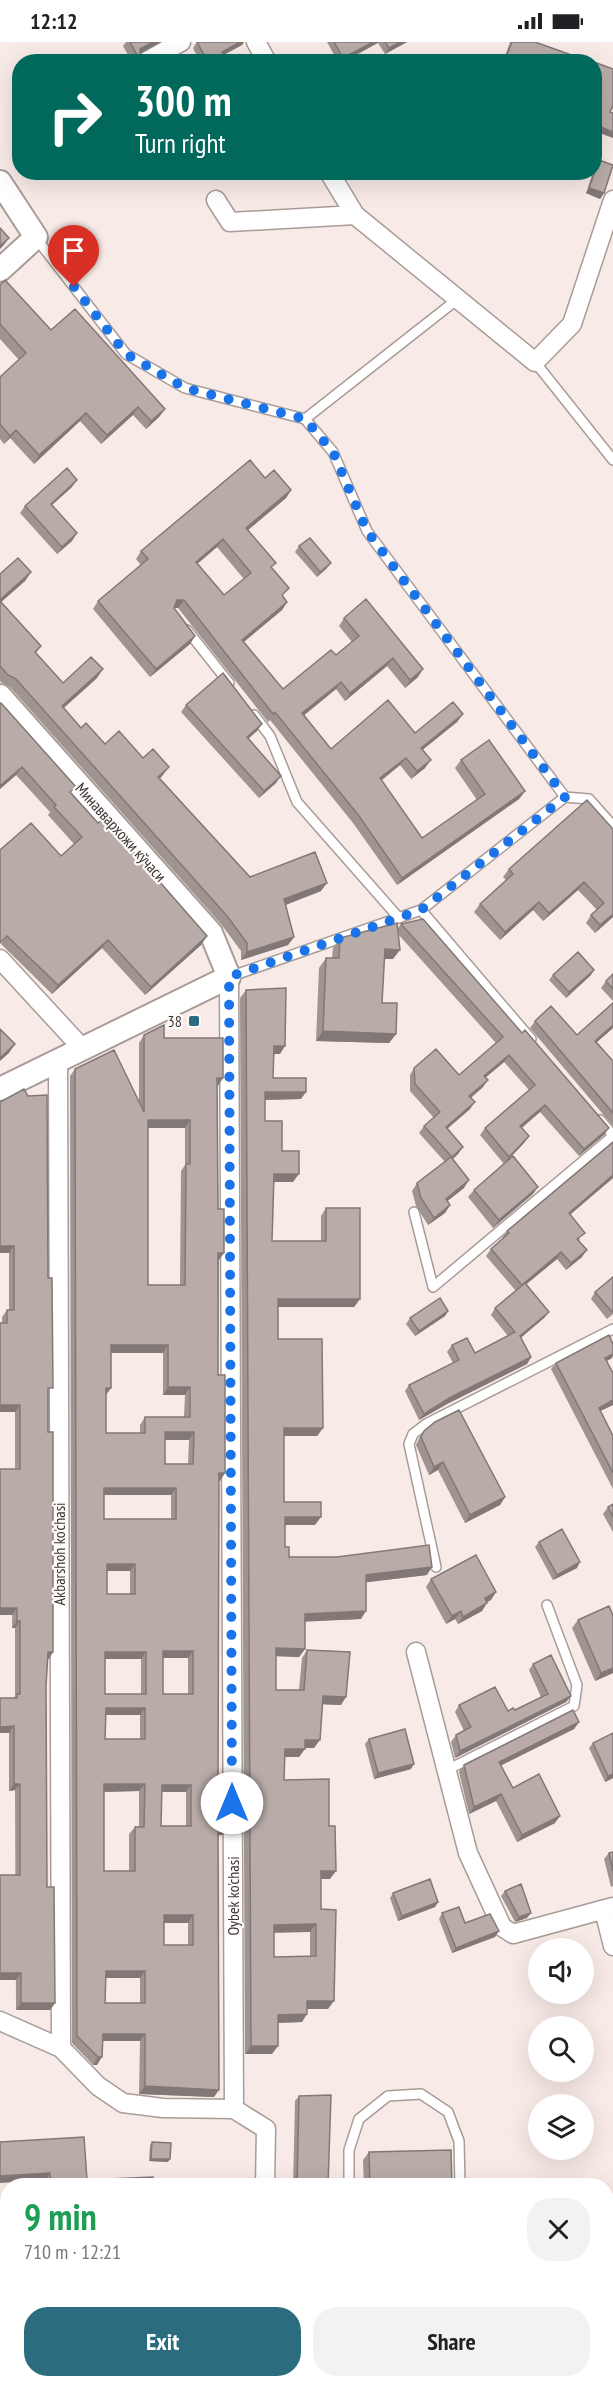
<!DOCTYPE html>
<html lang="en">
<head>
<meta charset="utf-8">
<style>
  :root { --surface:#fff; --page:#f2f2f2; --text:#202124; --muted:#757577; --accent:#2b6c7f }
  body { margin:0; font-family:"PT Sans Narrow",sans-serif; background:var(--page); color:var(--text); height:100vh; display:flex; flex-direction:column; font-size:22px; white-space:nowrap }
  * { box-sizing:border-box; margin:0 }
  p { font-size:20px; color:var(--muted) }
  .icon { flex:none; width:33px; height:33px; fill:none; stroke:currentColor; stroke-width:2; stroke-linecap:round; stroke-linejoin:round }
  .map { position:relative; flex:1; overflow:hidden }
  .details { position:absolute; left:0px; top:2136px; width:614px; height:210px; display:flex; flex-direction:column; background:var(--surface); border-radius:24px 24px 0 0; box-shadow:0 6px 24px #0002 }
  .details>* { flex:none }
  .guide { position:absolute; left:12px; top:12px; width:590px; height:126px; border-radius:24px; box-shadow:0 6px 24px #0002; background:#00695c; color:#fff; overflow:hidden }
  .fabs { position:absolute; left:528px; top:1896px; display:grid; gap:12px }
  .fabs a { display:grid; place-items:center; width:66px; height:66px; border-radius:50%; background:var(--surface); box-shadow:0 6px 24px #0002; font-size:30px }
  .pin { position:absolute; display:grid; place-items:center; width:51px; height:51px; color:#fff; margin:-62px -26px; border-radius:50% 50% 50% 0; rotate:-45deg; box-shadow:0 0 6px #0007 }
  .pin .icon { rotate:45deg }
  .me { position:absolute; width:66px; margin:-33px; rotate:0deg; stroke-linejoin:round; filter:drop-shadow(0 0 4px #0008) }
  .turn { display:flex; align-items:center; gap:21px; height:126px; padding:0 24px; font-size:27px }
  .turn .icon { width:78px; height:78px; stroke-width:2.5 }
  .turn b { display:block; font-size:42px; line-height:51px }
  .round { display:grid; place-items:center; flex:none; width:63px; height:63px; border-radius:24px; background:var(--page) }
  .head { display:flex; align-items:center; justify-content:space-between; height:102px; padding:0 24px }
  h1 { font-size:36px; font-weight:700; line-height:45px; color:#1e9e55 }
  .cta { display:flex; gap:12px; margin-top:auto; padding:12px 24px }
  .cta a { flex:1; height:69px; border-radius:24px; background:var(--accent); color:#fff; font-size:24px; font-weight:700; line-height:69px; text-align:center }
  .cta a+a { background:var(--page); color:var(--text) }
  .status { display:flex; justify-content:space-between; align-items:center; height:42px; padding:0 30px; background:var(--surface); direction:ltr }
  .status svg { height:16px; fill:currentColor }
  .map>svg:first-child { display:block }
  .green { fill:#ffbbab }
  .lines { fill:none; stroke-linecap:round; stroke-linejoin:round }
  .service-casing { stroke:#a99c98; stroke-width:12 }
  .minor-casing { stroke:#a99c98; stroke-width:21 }
  .tertiary-casing { stroke:#a99c98; stroke-width:26 }
  .service { stroke:#fff; stroke-width:9 }
  .minor { stroke:#fff; stroke-width:18 }
  .tertiary { stroke:#fff; stroke-width:22 }
  .wall { fill:#9f9490; fill-rule:evenodd }
  .shaded-wall { fill:#827876 }
  .building { fill:#b9aca8; stroke:#827876; stroke-width:1.5; fill-rule:evenodd }
  .route { stroke:#1a73e8; stroke-width:10; stroke-dasharray:0 18 }
  .poi-dot { fill:#2b6c7f; stroke:#fdfaf9; stroke-width:2 }
  .labels { text-anchor:middle; dominant-baseline:central; stroke-width:4.5; stroke-linejoin:round; paint-order:stroke }
  .street-label { font-size:16px; fill:#3c3635; stroke:#fdfaf9 }
  .poi-label { font-size:16px; fill:#3c3635; stroke:#fdfaf9; text-anchor:end }
</style>
</head>
<body>
<div class="status"><b>12:12</b><svg viewBox="0 0 49 12"><path d="M0 12V9h3v3zM5 12V6h3v6zM10 12V3h3v9zM15 12V0h3v12zM26 1h20v11H26zM47 4h2v5h-2z"/></svg></div>
<div class="map">
<svg width="613" height="2346" viewBox="0 0 613 2346">
  <rect width="100%" height="100%" fill="#f8eae6"/>
  <path class="green" d="M361,2339H434V2346H362Z"/>
  <g class="lines">
    <g class="service-casing">
      <path id="service" d="M36,196L126,312L185,346L305,377L459,256
        M535,320L613,418
        M305,377L333,410L367,489L565,755
        M187,588L229,641
        M254,673L270,694L297,760L399,876
        M421,868L565,755L589,757L613,784
        M229,935L421,868L531,997
        M600,1078L613,1093
        M414,1170L433,1245L613,1094
        M436,1525L409,1402L413,1392L426,1382L613,1287
        M447,1728L574,1664L577,1643L547,1563
        M349,2144V2108L359,2077L388,2054L421,2052L448,2070L459,2099L460,2144
        M116,2338L117,2346
        M232,2338V2346
        M462,2338L463,2346
        M64,2346L67,2338
        M333,2346V2338"/>
    </g>
    <g class="minor-casing">
      <path id="minor" d="M256,0L267,20
        M145,20L181,0
        M329,130L355,173L535,320L572,282L613,158
        M216,158L230,180L355,173
        M0,917L82,1006
        M229,935L234,2067L266,2087L265,2144
        M58,1017L61,2006
        M416,1610L468,1811L502,1885L513,1892L613,1865
        M604,1868L613,1904
        M0,1979L61,2006L98,2044L123,2061L163,2066L234,2067
        M606,2268L613,2287
        M263,2346V2338"/>
    </g>
    <g class="tertiary-casing">
      <path id="tertiary" d="M0,140L36,195L0,228
        M0,654L211,891L229,935L0,1047"/>
    </g>
    <use href="#service" class="service"/>
    <use href="#minor" class="minor"/>
    <use href="#tertiary" class="tertiary"/>
  </g>
  <path class="wall" d="M126,0H161L140,12L141,19L142,20H132L123,4Z
    M197,0H244L242,3L223,13L227,20H200L193,6Z
    M327,0H407L385,12L378,1L343,20H338Z
    M510,0H535L591,20H503Z
    M599,118L604,151L600,157L586,151L593,130H594L595,123Z
    M0,243L51,288L165,367L159,375L146,387L133,373L101,402L80,379L34,422L10,396L4,402L0,397V335L19,318L0,297Z
    M265,436L291,448L286,456L248,488L272,526L283,554L287,560L282,568L244,600L283,647L336,613L352,600L339,584L344,576L418,635L405,646L387,624L345,659L336,647L304,673L331,707L415,691L463,672L457,680L422,708L425,726L411,737L400,723L381,739L422,796L477,758L455,726L461,718L525,749L519,757L397,843L353,781L270,678L268,680L178,566H174L195,594L190,602L150,635L93,567L98,559L141,523L136,517L141,509ZM217,505L244,537L224,553L197,522Z
    M72,445L52,463L72,499L57,512L20,471L25,464Z
    M299,504L327,526L317,535L295,510Z
    M31,530L25,539L1,560L41,604L36,611L63,641L97,636L63,666L81,686L105,702L143,716L163,733L160,736L250,835L321,849L285,863L294,895L288,903L241,918V909L221,882L10,645L2,641L0,639V532Z
    M0,662L71,751L98,781L207,894L201,903L145,953L102,906L52,952L1,902L61,814L74,802L48,773L50,770L16,733L0,747Z
    M186,663L257,689L248,697L276,741L259,756L181,670Z
    M587,758L613,875L595,891L586,881L591,873L597,868L578,848L543,879L533,868L500,898L474,870L480,862L506,838L503,835L509,827Z
    M401,882L604,1093L579,1114L540,1070L522,1086L529,1094L524,1101L504,1122L480,1093L485,1086L529,1048L504,1020L486,1035L483,1045L471,1056L470,1067L447,1087L463,1105L458,1112L453,1117L464,1146L447,1159L450,1163L445,1171L428,1183L416,1164L412,1149L417,1141L445,1120L419,1091L424,1084L434,1076L410,1049V1033L414,1026L459,1033L496,1001L398,892L393,917H384L382,961L396,992L389,1001L316,999L319,926L326,916H332L333,906L340,896L398,886Z
    M613,932V959L601,946L606,939Z
    M553,933H591L566,956L549,938Z
    M246,948L280,1012H273V1036L301,1057L265,1058V1079L282,1109L293,1140H274L272,1199H321V1174L326,1166L360,1257L354,1265H278V1297L323,1386L317,1394H284V1460L315,1483H285V1505L289,1515L427,1533L366,1540L361,1577L305,1579V1607L299,1615L276,1614V1648H299L302,1616L307,1608L341,1663L322,1662L314,1706H305L299,1715H285L284,1738L330,1837H321V1867L328,1967H307L302,1980L278,1981L272,2012H245L240,956ZM274,1890H310V1915H274Z
    M613,961V986L597,1000L613,1019V1084L530,986L535,979L577,993Z
    M144,993L164,996L223,1036L217,1044L219,1218L218,1333L225,1431L219,1439L218,1739L227,1786L222,1793H218L214,2055L139,2052L140,1999H103L97,2023H93L72,2001L70,1034L75,1027L139,1059V1001ZM148,1086H185V1123L181,1129L180,1243H148ZM111,1311H163V1353H185L184,1375H145L140,1383V1391H106V1353ZM165,1398H189L188,1422H165ZM104,1453H171V1477H104ZM107,1529H130V1552H107ZM163,1616H188V1652H163ZM105,1617H141V1652H105ZM106,1673H140V1697H105ZM139,1749V1785H135L129,1792V1829H104V1750ZM161,1750H186V1784H161ZM164,1881H188V1903H164ZM105,1936H140V1961H105Z
    M0,1060L48,1353V1390L53,1610L48,1617L46,1644L47,1845L55,1961L50,1968H16L15,1748L9,1749V1691L14,1656L15,1654V1586H12L15,1427V1370L2,1281V1275L7,1268H9V1211Z
    M613,1100V1136L570,1172L580,1198L579,1199L582,1215L566,1228L557,1217L526,1242L549,1270L544,1276L521,1295L531,1315L527,1322L447,1362L419,1378L405,1349L409,1343L453,1321L447,1310L452,1303L475,1311L508,1294L491,1273L495,1266L516,1249L486,1214L491,1207L502,1197V1196L507,1189Z
    M474,1148L533,1152L493,1186L468,1155Z
    M613,1235V1272L607,1277L591,1257L595,1250Z
    M448,1269L445,1274L415,1294L406,1282L410,1276Z
    M613,1312L612,1316L607,1319L613,1331V1363L600,1369L613,1394V1447L551,1327L556,1321Z
    M424,1389L505,1455L500,1463L465,1481L438,1428L429,1433L416,1403L419,1396Z
    M613,1462V1490L603,1472L608,1465Z
    M539,1500L577,1526L553,1538L535,1505Z
    M431,1537L491,1558L487,1560L482,1569L458,1582L455,1577L446,1582L426,1545Z
    M613,1573V1631L595,1639L572,1586L578,1578Z
    M533,1622L571,1654L566,1660L455,1716L451,1700L456,1693L464,1689L455,1670L459,1663L508,1669L515,1668L541,1655L529,1628Z
    M579,1680L574,1687L501,1723L513,1746L555,1781L517,1800L496,1759L469,1772L459,1730L464,1723Z
    M369,1697L411,1727L374,1737L365,1702Z
    M593,1701L613,1736L605,1740L589,1706Z
    M613,1810V1844L611,1845L604,1817L609,1811Z
    M505,1849L527,1876L515,1880L501,1854Z
    M393,1851L438,1860L435,1865L398,1879L390,1856Z
    M442,1871L465,1881L495,1895L452,1911L439,1877Z
    M299,2054L328,2144H293L295,2059Z
    M0,2100L87,2138L153,2144H46V2138Z
    M152,2100L168,2120L149,2119L150,2103Z
    M369,2110L452,2144H364L363,2118Z
    M613,2171V2206L606,2179V2176L609,2172Z
    M278,2338H325V2346H278Z"/>
  <path class="shaded-wall" d="M153,0H161L137,13L140,7Z
    M240,0H244L242,3L218,16L222,10Z
    M373,0H379L343,20H341L343,16Z
    M400,0H407L385,12L389,6Z
    M594,82L613,90V96L594,89Z
    M589,146L604,151L600,157L586,151Z
    M9,196L3,204L0,207V204Z
    M138,365L133,373L101,402L107,393Z
    M165,367L159,375L146,387L151,379Z
    M86,371L80,379L34,422L39,413Z
    M16,388L10,396L4,402L10,394Z
    M77,438L72,445L45,469L51,462Z
    M291,448L286,456L241,494L246,486Z
    M77,491L72,499L57,512L62,505Z
    M223,497L217,505L190,528L196,520Z
    M331,521L327,526L317,535L320,530Z
    M31,530L25,539L0,561V558Z
    M177,558H184L178,566H171Z
    M287,560L282,568L236,606L242,598Z
    M195,594L190,602L150,635L156,627Z
    M393,616L387,624L345,659L350,651Z
    M103,627L97,636L56,673L62,664Z
    M423,627L418,635L405,646L410,638Z
    M341,640L336,647L297,679L302,671Z
    M463,672L457,680L415,714L421,706Z
    M262,682L257,689L242,702L247,695Z
    M406,716L400,723L374,744L380,736Z
    M431,718L425,726L411,737L417,729Z
    M22,725L16,733L0,747V744Z
    M169,725L163,733L153,743L158,735Z
    M281,734L276,741L259,756L264,749Z
    M525,749L519,757L397,843L402,836Z
    M584,840L578,848L543,879L549,871Z
    M327,841L321,849L278,866L284,857Z
    M539,860L533,868L500,898L505,890Z
    M613,872V875L595,891L600,883Z
    M207,894L201,903L145,953L151,945Z
    M294,895L288,903L241,918L247,910Z
    M108,898L102,906L52,952L58,943Z
    M385,907L400,908L393,917H378Z
    M594,928L591,933L566,956L569,950Z
    M613,983V986L590,1006L595,999Z
    M323,989L396,992L389,1001L316,999Z
    M15,1002L9,1011L0,1019V1016Z
    M274,1004H285L280,1012H268Z
    M509,1013L504,1020L479,1041L484,1034Z
    M217,1036H223L218,1044H212Z
    M488,1038L483,1045L464,1061L469,1054Z
    M265,1050H306L301,1057L259,1058Z
    M475,1060L470,1067L441,1092L446,1085Z
    M545,1063L540,1070L515,1091L520,1084Z
    M148,1078H190L185,1086H142Z
    M609,1086L604,1093L579,1114L584,1107Z
    M529,1094L524,1101L504,1122L509,1115Z
    M463,1105L458,1112L447,1122L452,1115Z
    M274,1132H299L293,1140H268Z
    M613,1133V1136L564,1178L569,1171Z
    M469,1138L464,1146L440,1165L446,1157Z
    M538,1145L533,1152L493,1186L499,1178Z
    M450,1163L445,1171L428,1183L434,1176Z
    M0,1204H14L9,1211H0Z
    M587,1208L582,1215L566,1228L571,1221Z
    M561,1210L557,1217L517,1250L522,1243Z
    M218,1211H224L219,1218H213Z
    M278,1257H360L354,1265H272Z
    M448,1269L445,1274L415,1294L419,1289Z
    M549,1270L544,1276L516,1300L520,1294Z
    M111,1303H168L163,1311H106Z
    M613,1312L612,1316L600,1322L605,1316Z
    M531,1315L527,1322L447,1362L419,1378L424,1372L451,1355Z
    M168,1345H190L185,1353H163Z
    M106,1346H111L106,1353Z
    M613,1358V1363L594,1372L599,1366Z
    M0,1363H20L15,1370H0Z
    M284,1386H323L317,1394H278Z
    M165,1390H194L189,1398H160Z
    M443,1420L438,1428L429,1433L434,1425Z
    M219,1431H225L220,1439H214Z
    M104,1446H176L171,1453H99Z
    M505,1455L500,1463L465,1481L470,1473Z
    M285,1475H321L315,1483H279Z
    M580,1520L577,1526L553,1538L557,1533Z
    M107,1522H135L130,1529H102Z
    M432,1525L427,1533L361,1541L366,1533Z
    M496,1550L491,1558L479,1564L485,1556Z
    M487,1561L482,1569L458,1582L463,1575Z
    M0,1566H17L12,1573H0Z
    M366,1569L361,1577L299,1580L305,1572Z
    M461,1569L455,1577L446,1582L452,1574Z
    M17,1579H20L15,1586H12Z
    M276,1606L305,1607L299,1615L271,1614Z
    M163,1609H193L188,1616H157Z
    M48,1610H53L49,1617H43Z
    M105,1610H146L141,1617H99Z
    M613,1626V1631L595,1639L601,1631Z
    M323,1654L346,1655L341,1663L317,1662Z
    M571,1654L566,1660L455,1716L460,1709Z
    M106,1666H145L140,1673H100Z
    M579,1680L574,1687L494,1727L499,1720Z
    M14,1684L9,1691H0V1685Z
    M305,1698H320L314,1706H300Z
    M285,1707H305L299,1715H280Z
    M414,1722L411,1727L374,1737L378,1731Z
    M613,1732V1736L605,1740L608,1734Z
    M14,1742H20L15,1748L9,1749Z
    M104,1742H145L139,1749L98,1750Z
    M162,1743H191L186,1750H156Z
    M501,1752L496,1759L469,1772L474,1765Z
    M560,1774L555,1781L517,1800L522,1793Z
    M218,1786H227L222,1793L213,1794Z
    M321,1829H336L330,1837H315Z
    M438,1860L435,1865L398,1879L402,1874Z
    M531,1871L527,1876L515,1880L519,1875Z
    M164,1873H193L188,1881H159Z
    M316,1882L310,1890L269,1891L274,1883Z
    M499,1889L495,1895L452,1911L456,1906Z
    M106,1929H145L140,1936H100Z
    M0,1931H21L16,1938H0Z
    M307,1959H334L328,1967H302Z
    M21,1961H55L50,1968H16Z
    M307,1972L302,1980L272,1981L278,1973Z
    M103,1992H145L140,1999H97Z
    M251,2004H278L272,2012H245Z
    M98,2015H102L97,2023H93Z
    M145,2044L219,2048L214,2055L139,2052Z
    M151,2117H170L168,2120L149,2119Z
    M50,2131L46,2138L0,2141V2134Z
    M0,2339H9L4,2346H0Z"/>
  <path class="building" d="M130,0H153L140,7L141,19L142,20H141Z
    M197,0H240L222,10L227,20H208Z
    M334,0H373L343,16Z
    M385,0H400L389,6Z
    M512,0H535L591,20H504Z
    M594,20L613,27V64L610,70L613,71V90L594,82Z
    M599,118L613,123L604,151L589,146Z
    M0,186L9,196L0,204Z
    M5,238L51,288L75,267L165,367L151,379L138,365L107,393L86,371L39,413L16,388L10,394L0,382V335L26,311L0,282V243Z
    M250,418L265,436L274,428L291,448L246,486L276,521L271,525L289,546L282,553L287,560L242,598L283,647L331,608L336,613L359,594L344,576L366,557L423,627L410,638L393,616L350,651L341,640L302,671L331,707L388,658L415,691L453,660L463,672L421,706L431,718L417,729L406,716L380,736L422,796L485,752L461,718L489,698L525,749L402,836L359,774L275,670L273,672L184,558H177L174,566L195,594L156,627L98,559L148,517L141,509ZM223,497L251,531L224,553L196,520Z
    M67,426L77,438L51,462L77,491L62,505L25,464Z
    M310,496L331,521L320,530L299,504Z
    M18,516L31,530L0,558V532Z
    M0,559L41,604L35,610L63,641L91,615L103,627L62,664L81,686L86,681L105,702L119,689L143,716L153,707L169,725L158,735L250,835L315,810L327,841L284,857L294,895L247,910V901L227,874L16,637L8,633L0,624Z
    M223,631L262,682L247,695L281,734L264,749L186,663Z
    M1,661L76,745L70,750L98,781L104,776L207,894L151,945L108,898L58,943L7,894L0,901V808L31,781L61,814L82,795L54,765L56,763L22,725L0,744V662Z
    M587,758L613,787V872L600,883L591,873L604,861L584,840L549,871L539,860L505,890L480,862L513,832L509,827Z
    M423,877L522,991L525,988L609,1086L584,1107L545,1063L520,1084L529,1094L509,1115L485,1086L535,1043L509,1013L484,1034L488,1038L469,1054L475,1060L446,1085L463,1105L452,1115L424,1084L440,1070L415,1042L414,1026L436,1007L459,1033L503,995L401,882Z
    M397,881L400,908L385,907L382,961H397L396,992L323,989L326,916H339L340,896Z
    M578,910L594,928L569,950L553,933Z
    M613,932V947L606,939Z
    M286,946L285,1004H274L273,1036H306V1050H265V1079H282V1109H299V1132H274L272,1199H326V1166H360V1257H278V1297H322L323,1386H284V1460H321V1475H285V1505H289V1515H337L429,1503L432,1525L366,1533V1569L305,1572V1607L276,1606V1648H304L307,1608L350,1610L346,1655L323,1654L320,1698H305V1707H285L284,1738L329,1737V1784H335L336,1829H321V1867L336,1868L334,1959H307V1972L278,1973V2004H251L246,948ZM316,1882V1914L274,1915V1883Z
    M613,961V983L595,999L613,1019V1071L535,979L551,964L577,993Z
    M164,983V996H223V1036H217L218,1167H224V1211H218V1333H225V1431H219L218,1739H227V1786H218L219,2048L145,2044V1992H103L102,2015H98L77,1994L75,1027L114,1008L144,1070V993ZM148,1078H190V1122H186L185,1243H148ZM111,1303H168V1345H190V1375H145V1391H106V1346H111ZM165,1390H194L193,1422H165ZM104,1446H176V1477H104ZM107,1522H135V1552H107ZM163,1609H193V1652H163ZM105,1610H146V1652H105ZM106,1666H145V1697H105ZM104,1742H145L144,1785H135V1829H104ZM162,1743H191V1784H161ZM164,1873H193V1903H164ZM106,1929H145V1961H105Z
    M0,987L15,1002L0,1016Z
    M24,1047L28,1054L47,1053L48,1236H52L53,1346H48V1390H53V1610H48L46,1644L47,1845H54L55,1961H21V1931H0V1833H20V1742H14V1684L0,1685V1656H17V1652H20V1579H17V1566H0V1427H20V1363H0V1281H7V1268H14V1204H0V1060Z
    M613,1100V1133L569,1171L585,1191L577,1197L587,1208L571,1221L561,1210L522,1243L491,1207L509,1191L507,1189Z
    M513,1114L538,1145L499,1178L474,1148Z
    M451,1115L469,1138L446,1157L450,1163L434,1176L421,1156L417,1141Z
    M613,1235V1269L612,1270L595,1250Z
    M525,1241L549,1270L520,1294L531,1315L451,1355L424,1372L409,1343L459,1318L452,1303L467,1296L475,1311L515,1290L495,1266Z
    M440,1256L448,1269L419,1289L410,1276Z
    M609,1293L613,1302V1312L605,1316L613,1331V1358L599,1366L613,1394V1431L556,1321Z
    M459,1368L505,1455L470,1473L443,1420L434,1425L421,1395L424,1389L435,1380Z
    M613,1462V1475L608,1465Z
    M562,1487L580,1520L557,1533L539,1500Z
    M476,1513L496,1550L485,1556L487,1561L463,1575L461,1569L452,1574L431,1537Z
    M609,1564L613,1573V1626L601,1631L578,1578Z
    M551,1613L571,1654L460,1709L456,1693L471,1685L459,1663L495,1645L508,1669L513,1666L515,1668L548,1652L533,1622Z
    M573,1668L579,1680L499,1720L513,1746L539,1732L560,1774L522,1793L501,1752L474,1765L464,1723Z
    M405,1687L414,1722L378,1731L369,1697Z
    M613,1691V1732L608,1734L593,1701Z
    M613,1810V1829L609,1811Z
    M430,1837L438,1860L402,1874L393,1851Z
    M521,1842L531,1871L519,1875L505,1849Z
    M459,1865L465,1881L490,1872L499,1889L456,1906L442,1871Z
    M331,2053L328,2144H297L299,2054Z
    M84,2095L87,2138L153,2135V2144H51L50,2131L0,2134V2100Z
    M152,2100L171,2101L170,2117H151Z
    M451,2108L452,2144H370L369,2110Z
    M613,2171V2189L609,2172Z
    M0,2190L8,2321V2338L9,2339H0Z
    M282,2338H325V2346H282Z
    M520,2338H590L593,2346H493Z"/>
  <g class="lines">
    <path class="route" d="M74,245L126,312L185,346L305,377L333,410L367,489L565,755L421,868L229,935L232,1761"/>
  </g>
  <rect class="poi-dot" x="188" y="973" width="12" height="12" rx="3"/>
  <g class="labels">
    <g class="street-label">
      <text transform="translate(121 790) rotate(48)">Минаввархожи кўчаси</text>
      <text transform="translate(59 1512) rotate(-90)">Akbarshoh ko'chasi</text>
      <text transform="translate(233 1854) rotate(-90)">Oybek ko'chasi</text>
    </g>
    <g class="poi-label">
      <text x="182" y="979">38</text>
    </g>
  </g>
</svg>
<div class="fabs">
<a><svg class="icon" aria-label="sound" viewBox="0 0 24 24"><path d="M4 9h4l5-4v14l-5-4H4zM17 9q2 3 0 6"/></svg></a>
<a><svg class="icon" aria-label="search" viewBox="0 0 24 24"><circle cx="10" cy="10" r="6"/><path d="M15 15l6 6"/></svg></a>
<a><svg class="icon" aria-label="layers" viewBox="0 0 24 24"><path d="M12 4l9 5-9 5-9-5zM3 14l9 5 9-5"/></svg></a>
</div>
<div class="pin" style="left:74px;top:245px;background:#d93025"><svg class="icon" aria-label="arrive" viewBox="0 0 24 24"><path d="M6 21V4h12l-3 4 3 4H6"/></svg></div>
<svg class="me" style="left:232px;top:1761px" viewBox="-20 -20 40 40"><circle r="19" fill="#fff"/><path d="M0-13L10 11 0 6-10 11z" fill="#1a73e8"/></svg>
<div class="guide">
<div class="turn"><svg class="icon" aria-label="right" viewBox="0 0 24 24"><path d="M7 20v-9h11M14 6l5 5-5 5"/></svg><div><b>300 m</b>Turn right</div></div>
</div>
<section class="details">
<div class="head"><div><h1>9 min</h1><p>710 m · 12:21</p></div><a class="round"><svg class="icon" aria-label="close" viewBox="0 0 24 24"><path d="M6 6l12 12M18 6L6 18"/></svg></a></div>
<div class="cta"><a>Exit</a><a>Share</a></div>
</section>
</div>
</body>
</html>
